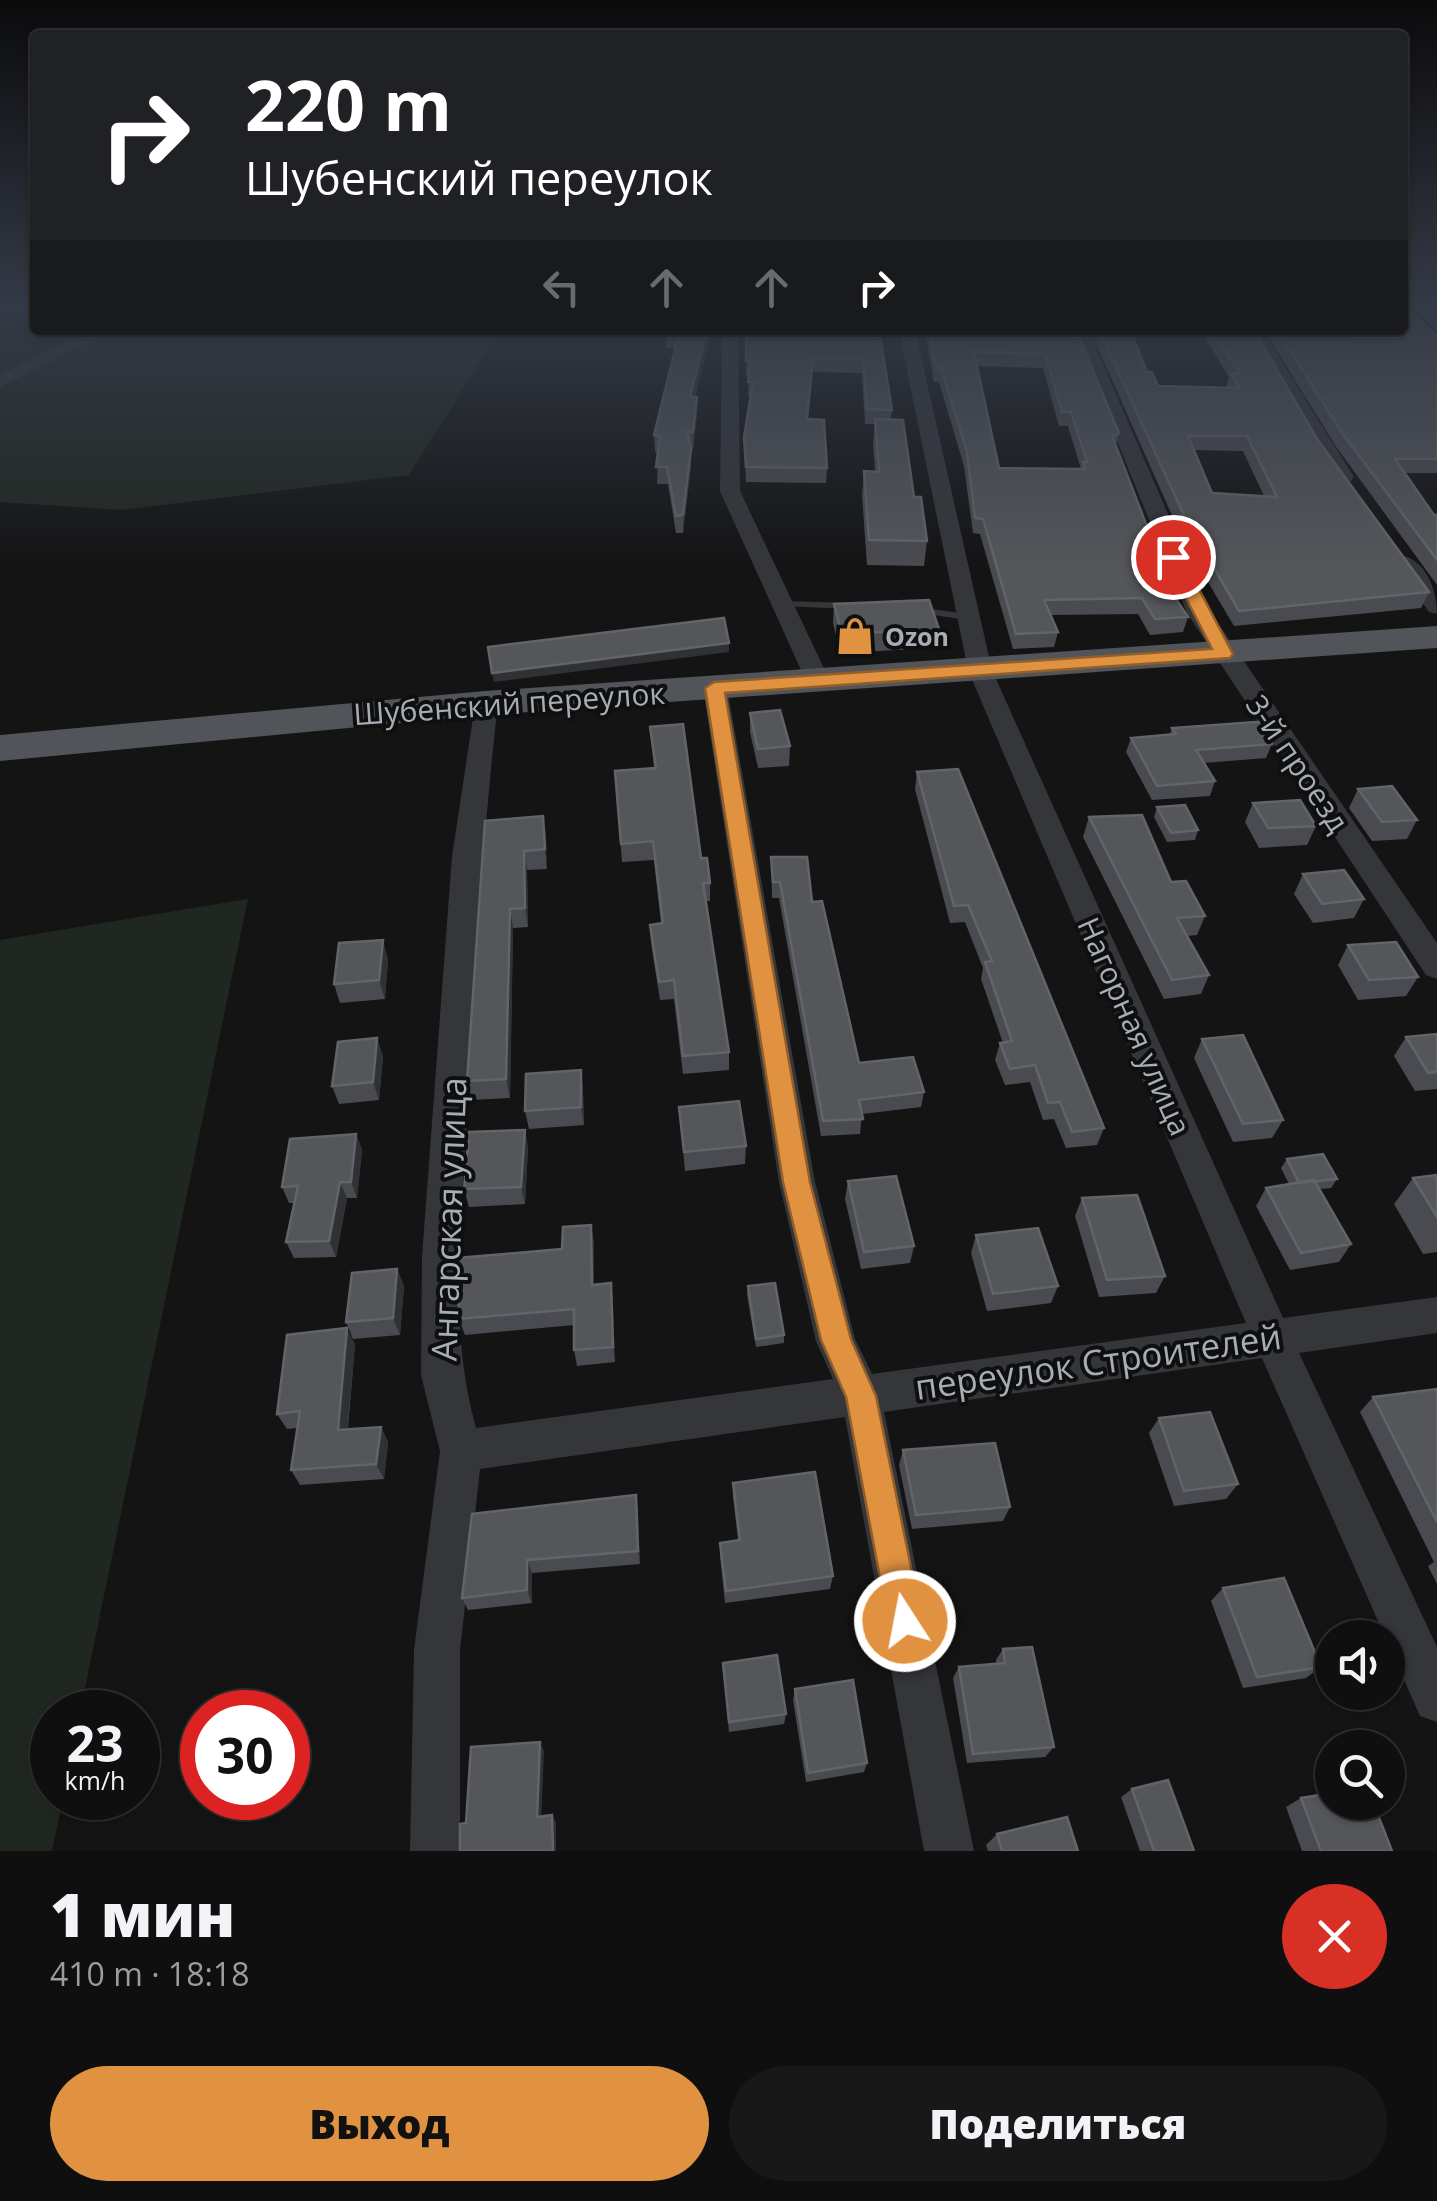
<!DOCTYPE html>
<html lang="ru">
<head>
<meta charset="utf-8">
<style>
  :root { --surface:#0f0f10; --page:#181819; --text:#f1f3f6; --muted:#9b9c9f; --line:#2f2f30; --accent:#e19240 }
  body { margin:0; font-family:"Open Sans",sans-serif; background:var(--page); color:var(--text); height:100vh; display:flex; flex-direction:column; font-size:38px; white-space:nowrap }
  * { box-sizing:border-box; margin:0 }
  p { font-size:32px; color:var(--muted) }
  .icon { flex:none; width:55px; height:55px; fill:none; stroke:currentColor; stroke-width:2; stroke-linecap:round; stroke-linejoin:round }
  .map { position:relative; height:1851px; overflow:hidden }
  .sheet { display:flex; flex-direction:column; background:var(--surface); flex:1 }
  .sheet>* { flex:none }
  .hud { position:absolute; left:30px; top:30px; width:1378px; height:305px; border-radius:10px; box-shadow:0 2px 8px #0004,0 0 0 2px var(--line); background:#202124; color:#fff; overflow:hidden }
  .tools { position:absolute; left:1315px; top:1620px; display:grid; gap:20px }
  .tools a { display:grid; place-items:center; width:90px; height:90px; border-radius:50%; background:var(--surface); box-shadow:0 2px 8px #0004,0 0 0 2px var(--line); font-size:50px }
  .speed { position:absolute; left:30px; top:1690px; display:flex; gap:20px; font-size:50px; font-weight:700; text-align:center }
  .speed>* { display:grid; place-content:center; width:130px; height:130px; border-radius:50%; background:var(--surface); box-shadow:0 2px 8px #0004,0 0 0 2px var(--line); line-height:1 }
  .speed small { font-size:25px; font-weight:400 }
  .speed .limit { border:15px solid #d22; background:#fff; color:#111 }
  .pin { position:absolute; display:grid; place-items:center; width:85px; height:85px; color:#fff; margin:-42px; border:5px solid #fff; border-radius:50%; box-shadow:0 2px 10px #0007 }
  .me { position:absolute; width:110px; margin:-55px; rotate:349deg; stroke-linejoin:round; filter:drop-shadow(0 0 8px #0008) }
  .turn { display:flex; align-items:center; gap:35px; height:210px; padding:0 50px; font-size:45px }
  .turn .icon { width:130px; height:130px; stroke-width:2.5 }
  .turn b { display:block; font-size:70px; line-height:85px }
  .lanes { display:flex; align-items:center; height:95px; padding:0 50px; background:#0003; justify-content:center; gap:50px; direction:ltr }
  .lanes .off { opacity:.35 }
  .round { display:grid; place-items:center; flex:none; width:105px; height:105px; border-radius:52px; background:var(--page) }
  .overview { display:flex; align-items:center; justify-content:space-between; height:170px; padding:0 50px }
  h1 { font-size:60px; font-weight:800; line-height:75px }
  .button { display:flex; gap:20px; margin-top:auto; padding:20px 50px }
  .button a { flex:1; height:115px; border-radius:60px; background:var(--accent); color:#111; font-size:40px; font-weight:800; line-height:115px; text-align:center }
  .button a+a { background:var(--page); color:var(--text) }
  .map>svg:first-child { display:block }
  .green { fill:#202720 }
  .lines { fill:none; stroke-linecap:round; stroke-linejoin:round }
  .service { fill:#35363a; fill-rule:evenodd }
  .minor { fill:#35363a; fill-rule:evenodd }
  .primary { fill:#515458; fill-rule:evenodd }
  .wall { fill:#4a4b50; fill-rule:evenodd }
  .shaded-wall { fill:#303134 }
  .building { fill:#54565a; stroke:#616468; stroke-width:2.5; fill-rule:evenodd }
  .route { fill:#e19240; stroke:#925f2a; stroke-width:2.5 }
  .labels { text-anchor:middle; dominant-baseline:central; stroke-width:8; stroke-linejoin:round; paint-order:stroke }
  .far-poi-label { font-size:25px; font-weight:bold; fill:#a6adb4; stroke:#0f0f10; text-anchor:start }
  .street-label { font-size:30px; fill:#a6adb4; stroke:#0f0f10 }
  .near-street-label { font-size:35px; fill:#a6adb4; stroke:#0f0f10 }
</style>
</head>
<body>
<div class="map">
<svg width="1437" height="1851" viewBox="0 0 1437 1851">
  <rect width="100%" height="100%" fill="#141415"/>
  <path class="green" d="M0,305H35V330H500L409,475L121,510L0,502Z
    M248,899L80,1712H52V1798H63L52,1851H0V940Z"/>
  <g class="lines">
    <path class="service" d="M782,601L853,603L859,606L853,609L778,606L776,604Z
      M916,607L968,614L974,617L968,620L912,612L910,610Z"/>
    <path class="minor" d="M0,305L35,306V316L0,313Z
      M90,330H111L0,387V375Z
      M722,330H738L740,491L830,681L827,686H809L806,681L720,491Z
      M899,330H915L992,670L1283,1318L1437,1297V1333L1299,1353L1437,1647V1722L1420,1716L1262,1358L884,1412L974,1851H924L845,1417L480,1469L460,1650V1851H410L414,1650L440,1451L421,1375L422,1256L452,856L476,698H494L498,703C482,842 474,980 467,1119C461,1222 448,1328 476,1428L833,1379L816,1341L779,1182L703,688L715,680L727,688L815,1182L855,1339L872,1374L1246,1323L968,670Z
      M1072,330H1088L1211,613L1437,943V979L1426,975L1187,613Z
      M1246,330H1262L1354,477L1351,481H1337Z
      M1405,556C1428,564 1437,592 1437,614L1429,612L1394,563Z"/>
    <path class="primary" d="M1437,626V648L485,715L0,761V735L485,691Z"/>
  </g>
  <path class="wall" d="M1413,305H1437V332Z
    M1404,309L1437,335V473H1405L1434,515H1437V585L1337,448L1264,330H1318L1321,335L1369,337L1364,330H1402Z
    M666,330H712L695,397H697V414L693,449H690L691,466L683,533H676L668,484H657L658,452H655L654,435L675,348H666Z
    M745,330H879L892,410L891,420L927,541L924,566L867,565L862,495L864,471H875L873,443L875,424H865L862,373L812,372L808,419L827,468L826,483L746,482L744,437L751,396H748L749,375H746Z
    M925,330H1076L1119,433L1116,446L1174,596L1188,617L1183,632L1150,635L1138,614L1051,615L1058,632L1054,647L1013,649L980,534L973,533L964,466L939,382H934ZM977,366L1043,368L1059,426H1068L1081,469L999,468Z
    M1090,330H1130L1147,372L1158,386L1226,387L1229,377L1200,330H1254L1317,439L1429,592L1421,608L1234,626L1182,538ZM1194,450L1243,451L1264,496L1212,493Z
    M834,604L939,629L936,648L840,653L833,623Z
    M750,713L790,746L789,766L758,768L750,732Z
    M650,727L710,883V901H706L729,1052V1070L683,1074L674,999L660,1000L651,943L650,925L661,924L654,860L622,862L615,771L654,768Z
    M1172,728L1272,744L1266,758L1204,763L1215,781L1210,796L1152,800L1126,752L1131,738L1170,734Z
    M917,772L1104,1128L1097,1145L1066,1148L1054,1119L1043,1120L1030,1082L1005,1085L995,1060L1000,1043H1003L981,979L983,968L965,922L950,923L915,789Z
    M1358,789L1417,820L1407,839L1372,841L1349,808Z
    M1253,803L1316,826L1307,845L1259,848L1245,822Z
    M1157,807L1198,830L1195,840L1167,842L1154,817Z
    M543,816L547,869L527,870L528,927L513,928L510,1098L472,1100L467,1081L485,821Z
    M1089,817L1171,882L1205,916L1197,935L1187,936L1209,975L1201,994L1164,999L1083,837Z
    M771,857L812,902L859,1063L924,1092L921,1107L862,1114L860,1134L821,1136L779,898H772Z
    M1303,874L1364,899L1354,918L1313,923L1294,894Z
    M1348,945L1418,977L1406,996L1358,1000L1338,965Z
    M388,959L385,999L340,1003L334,984Z
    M1437,1034V1089L1415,1091L1394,1056L1406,1037Z
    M377,1038L383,1057L379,1100L339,1104L332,1086Z
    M1202,1039L1283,1120L1272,1138L1233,1142L1194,1058Z
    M581,1070L583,1089L584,1125L529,1129L525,1111Z
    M679,1107L746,1146L745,1164L685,1171Z
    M525,1130L528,1148L525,1204L469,1207L464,1189Z
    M356,1134L362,1150L357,1198H347L336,1257L294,1258L286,1242L295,1203H289L282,1187Z
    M1287,1159L1337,1179L1331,1188L1320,1189L1351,1244L1339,1262L1290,1270L1256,1206L1266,1188L1289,1184L1281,1168Z
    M1437,1175V1252L1423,1254L1394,1204L1413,1178Z
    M848,1181L914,1246L910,1263L861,1269L845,1199Z
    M1082,1198L1165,1276L1156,1293L1099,1297L1075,1216Z
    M976,1235L1058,1286L1051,1303L987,1311L971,1253Z
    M594,1242V1285L611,1283L615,1362L577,1366L574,1350V1325L465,1335L459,1319L562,1249Z
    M397,1269L404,1286L400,1335L353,1339L346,1322Z
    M748,1286L784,1335V1343L756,1347L747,1295Z
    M355,1344L348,1429L381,1427L388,1442L384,1479L300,1485L291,1470L298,1428L287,1429L277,1414Z
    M1437,1389V1584L1428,1566L1434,1562L1360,1412L1373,1397Z
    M1159,1418L1238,1484L1226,1499L1174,1506L1149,1433Z
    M903,1450L1010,1507L1003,1521L912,1529L899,1465Z
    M733,1483L833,1576L830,1589L725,1603L720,1556V1543L738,1540L733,1497Z
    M636,1495L640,1564L532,1573V1603L468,1610L462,1598Z
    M1223,1588L1321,1667L1306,1678L1243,1688L1211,1601Z
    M1003,1649L1054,1747L1045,1757L967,1763L953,1678L959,1667L996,1664V1660Z
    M723,1663L786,1714L784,1724L729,1732Z
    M795,1689L867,1763L864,1772L806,1782L793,1700Z
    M1132,1789L1194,1851H1140L1121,1797Z
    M1301,1798L1392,1851H1302L1286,1807Z
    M997,1834L1078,1851H988L986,1845Z"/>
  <path class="shaded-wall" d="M707,330H712L691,414L690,397Z
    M697,397V414L693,449V432Z
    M691,449V466L683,533V515Z
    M729,643V652L494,682L492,673Z
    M543,816L546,835L547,869L545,849Z
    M524,851L527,870L528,927L525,908Z
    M510,909L513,928L510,1098L506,1079Z
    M383,940L388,959L385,999L379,980Z
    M377,1038L383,1057L379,1100L373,1082Z
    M581,1070L583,1089L584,1125L581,1107Z
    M525,1130L528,1148L525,1204L521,1187Z
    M356,1134L362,1150L357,1198L351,1182Z
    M340,1182L347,1198L336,1257L329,1241Z
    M591,1225L594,1242V1301L592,1285Z
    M397,1269L404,1286L400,1335L393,1318Z
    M611,1283L613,1299L615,1362L613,1347Z
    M347,1328L355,1344L346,1445L338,1430Z
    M381,1427L388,1442L384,1479L376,1464Z
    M636,1495L638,1509L640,1564L638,1551Z
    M527,1560L532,1573V1603L527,1590Z
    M540,1742L544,1751L541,1825L537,1817Z
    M552,1815L556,1822V1851H553Z"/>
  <path class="building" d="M1402,305H1404V309L1437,335V459H1395L1434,515H1437V560L1342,433L1277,330H1318L1321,335L1385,337L1379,330H1402Z
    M666,330H707L690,397H697L693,432H687L691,449L683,515L676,516L667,467H656L660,436L654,435L679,333L666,332Z
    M746,330H879L892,410L867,409L863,359L813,358L807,419L824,420L827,468L746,467L744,437L753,382H748L750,361H746Z
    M929,330H1076L1119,433L1112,436L1174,596L1188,617L1155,619L1142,598L1044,600L1058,632L1016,634L983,519L975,518L967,452L941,368H936ZM974,352L1045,354L1062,412H1071L1087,462H1083L1085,469L999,468Z
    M1099,330H1130L1147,372H1152L1158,386L1240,388L1230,373H1239L1212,330H1254L1317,439L1429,592L1239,611L1187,522ZM1188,436H1247L1277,497L1212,493Z
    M875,419L903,420L914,497H921L927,541L869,540L864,471L879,472Z
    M929,600L939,629L842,634L834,604Z
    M724,618L729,643L492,673L488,647Z
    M780,710L790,746L758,749L750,713Z
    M1269,721L1272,744L1196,750L1215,781L1157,786L1131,738L1176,734L1172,728Z
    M683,724L701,858H707L710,883H703L729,1052L683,1056L674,980L659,982L650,925L663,923L653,841L621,844L615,771L656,768L650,727Z
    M958,769L1104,1128L1072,1132L1060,1102L1048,1103L1035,1065L1010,1069L1000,1043L1012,1041L985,962L992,961L968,905L954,906L917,772Z
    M1392,786L1417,820L1382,822L1358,789Z
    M1300,800L1316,826L1268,828L1253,803Z
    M1185,805L1198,830L1171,833L1157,807Z
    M1142,815L1171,882L1186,881L1205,916L1177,918L1209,975L1172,980L1089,817Z
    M543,816L545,849L524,851L525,908L510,909L506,1079L467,1081L485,821Z
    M771,857H807L812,902L822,901L859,1063L913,1057L924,1092L859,1100L863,1119L823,1121L780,882H773Z
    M1344,870L1364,899L1322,904L1303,874Z
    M383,940L379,980L334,984L339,943Z
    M1396,942L1418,977L1369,980L1348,945Z
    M1437,1034V1072L1428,1073L1406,1037Z
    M1243,1035L1283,1120L1243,1124L1202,1039Z
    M377,1038L373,1082L332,1086L338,1042Z
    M581,1070V1107L525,1111L526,1074Z
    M739,1101L746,1146L684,1152L679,1107Z
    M525,1130L521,1187L464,1189L469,1132Z
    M356,1134L351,1182H340L329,1241L286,1242L298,1186L282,1187L290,1139Z
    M1323,1154L1337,1179L1299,1183L1287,1159Z
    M1437,1175V1217L1413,1178Z
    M896,1176L914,1246L864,1252L848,1181Z
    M1314,1180L1351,1244L1301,1253L1266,1188Z
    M1137,1195L1165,1276L1107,1280L1082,1198Z
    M591,1225L592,1285L611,1283L613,1347L574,1350V1309L459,1319L458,1258L562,1249L563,1227Z
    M1038,1228L1058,1286L993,1294L976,1235Z
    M397,1269L393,1318L346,1322L352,1273Z
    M775,1283L784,1335L756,1339L748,1286Z
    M347,1328L338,1430L381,1427L376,1464L291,1470L300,1411L277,1414L287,1335Z
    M1437,1389V1522L1373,1397Z
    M1210,1412L1238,1484L1184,1491L1159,1418Z
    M995,1443L1010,1507L916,1515L903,1450Z
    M815,1472L833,1576L726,1591L720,1543L740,1540L733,1483Z
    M636,1495L638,1551L527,1560V1590L462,1598L472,1514Z
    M1284,1578L1321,1667L1257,1677L1223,1588Z
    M1032,1647L1054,1747L973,1754L959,1667L1005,1663L1003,1649Z
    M777,1655L786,1714L729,1722L723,1663Z
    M853,1680L867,1763L808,1773L795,1689Z
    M540,1742L537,1817L552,1815L553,1851H460V1824L466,1823L471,1747Z
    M1168,1780L1194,1851H1154L1132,1789Z
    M1332,1793V1802H1373L1392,1851H1321L1301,1798Z
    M1067,1817L1078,1851H1002L997,1834Z"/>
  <linearGradient id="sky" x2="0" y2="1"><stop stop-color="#0b0b0c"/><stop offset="0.54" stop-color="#343a46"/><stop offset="1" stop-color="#343a46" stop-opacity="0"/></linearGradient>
  <rect width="1437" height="565" fill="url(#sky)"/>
  <path class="route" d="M1173,552L1182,557L1233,654L1230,658L725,693L810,1182L851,1339L876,1396L922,1621L917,1633L905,1638L893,1633L888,1621L846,1397L821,1340L783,1182L705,688L714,682L1212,649L1165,557Z"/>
  <defs>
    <g id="shop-bare" transform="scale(3)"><path d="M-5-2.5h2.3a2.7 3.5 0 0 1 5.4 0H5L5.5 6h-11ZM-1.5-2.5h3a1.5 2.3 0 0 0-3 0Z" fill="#e19240" stroke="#0f0f10" stroke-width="2.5" paint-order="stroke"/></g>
  </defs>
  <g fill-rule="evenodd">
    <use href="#shop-bare" x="855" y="636"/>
  </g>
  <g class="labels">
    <g class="far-poi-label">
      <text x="885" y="636">Ozon</text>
    </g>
    <g class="street-label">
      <text transform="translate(509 703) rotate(-4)">Шубенский переулок</text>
      <text transform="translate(1298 763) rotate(56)">3-й проезд</text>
      <text transform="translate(1135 1026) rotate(66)">Нагорная улица</text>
    </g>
    <g class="near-street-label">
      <text transform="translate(448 1219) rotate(-88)">Ангарская улица</text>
      <text transform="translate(1098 1361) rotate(-8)">переулок Строителей</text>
    </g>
  </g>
</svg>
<div class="tools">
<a><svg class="icon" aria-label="sound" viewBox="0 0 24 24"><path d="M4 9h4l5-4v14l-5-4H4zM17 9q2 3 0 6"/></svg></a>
<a><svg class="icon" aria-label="search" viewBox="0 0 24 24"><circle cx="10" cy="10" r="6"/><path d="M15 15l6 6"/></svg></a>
</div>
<div class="speed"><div>23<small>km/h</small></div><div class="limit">30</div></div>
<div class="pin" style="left:1173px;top:557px;background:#d93025"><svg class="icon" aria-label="arrive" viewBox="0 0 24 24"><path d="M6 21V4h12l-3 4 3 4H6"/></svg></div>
<svg class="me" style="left:905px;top:1621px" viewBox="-20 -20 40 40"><circle r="17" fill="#e19240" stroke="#fff" stroke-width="3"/><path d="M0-11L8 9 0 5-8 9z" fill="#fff"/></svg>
<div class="hud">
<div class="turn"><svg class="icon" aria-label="right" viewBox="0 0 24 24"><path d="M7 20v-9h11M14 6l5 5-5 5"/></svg><div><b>220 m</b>Шубенский переулок</div></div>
<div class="lanes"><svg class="icon off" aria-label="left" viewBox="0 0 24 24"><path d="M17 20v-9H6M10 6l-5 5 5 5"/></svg><svg class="icon off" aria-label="ahead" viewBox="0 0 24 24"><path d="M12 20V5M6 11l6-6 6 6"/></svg><svg class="icon off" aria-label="ahead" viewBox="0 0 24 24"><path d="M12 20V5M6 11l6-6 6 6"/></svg><svg class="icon" aria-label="right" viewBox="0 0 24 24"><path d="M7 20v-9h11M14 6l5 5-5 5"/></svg></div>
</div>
</div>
<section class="sheet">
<div class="overview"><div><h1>1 мин</h1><p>410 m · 18:18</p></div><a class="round" style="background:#d93025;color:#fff"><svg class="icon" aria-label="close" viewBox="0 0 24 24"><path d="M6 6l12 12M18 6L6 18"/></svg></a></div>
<div class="button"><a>Выход</a><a>Поделиться</a></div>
</section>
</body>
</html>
